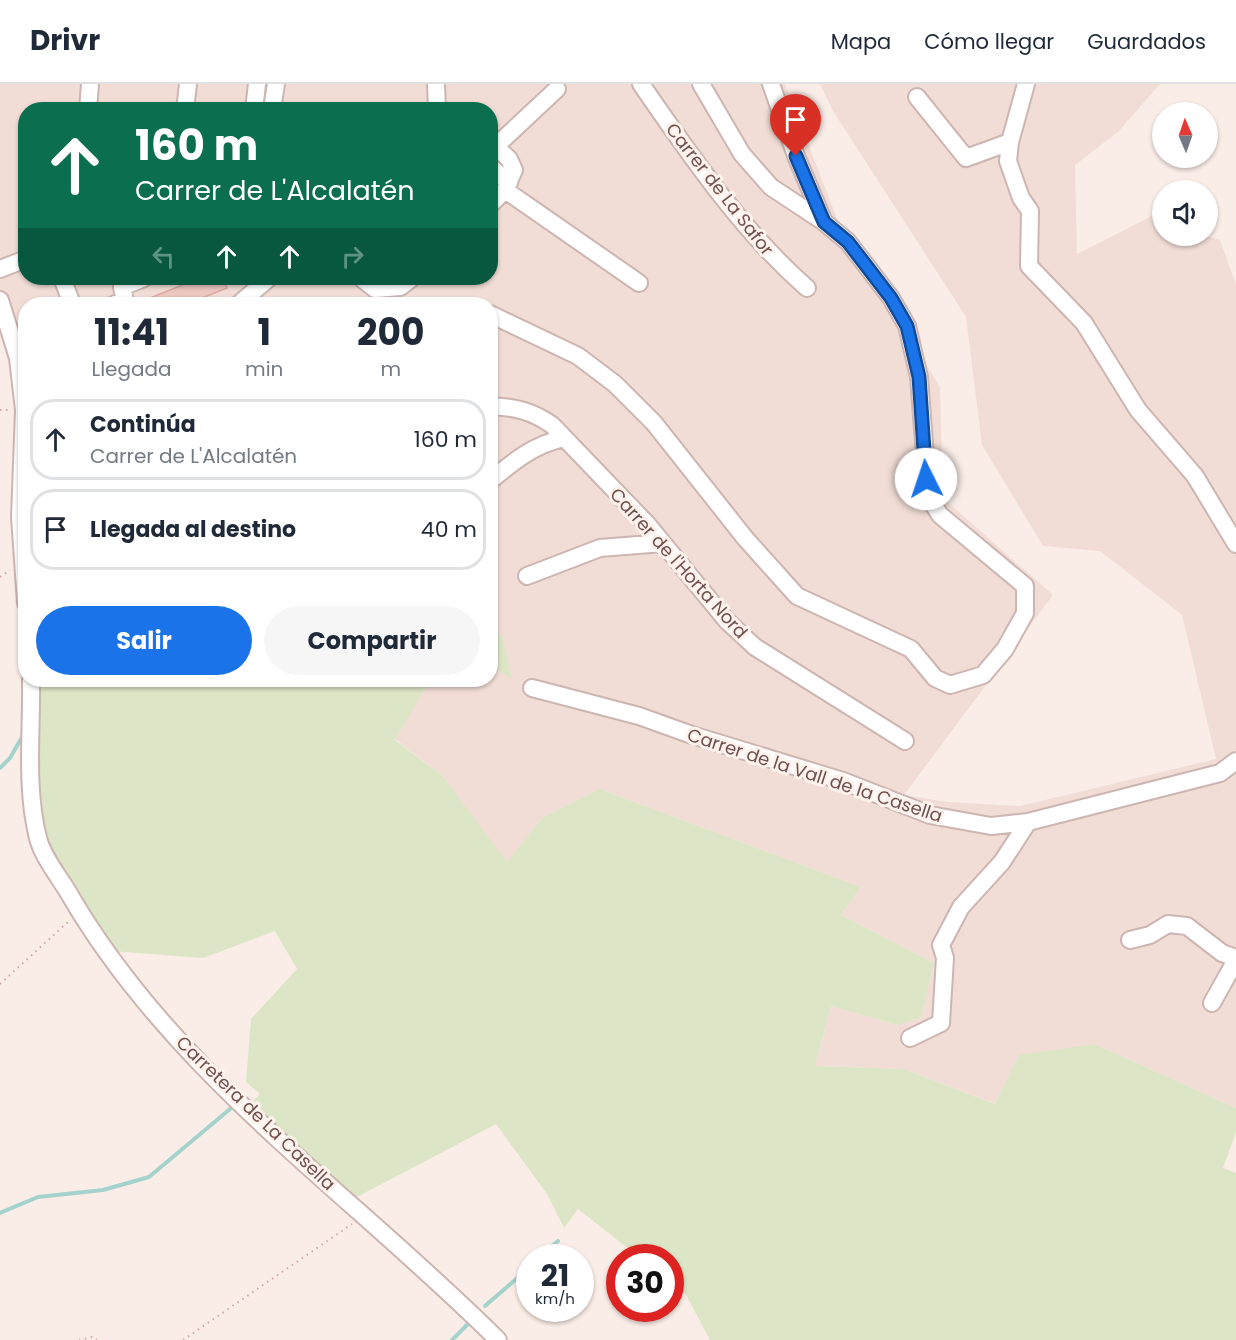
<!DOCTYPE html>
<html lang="es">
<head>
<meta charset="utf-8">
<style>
  :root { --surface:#fff; --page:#f6f6f7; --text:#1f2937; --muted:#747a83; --line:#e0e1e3; --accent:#1a73e8 }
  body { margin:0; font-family:Poppins,sans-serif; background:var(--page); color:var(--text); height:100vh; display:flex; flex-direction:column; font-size:22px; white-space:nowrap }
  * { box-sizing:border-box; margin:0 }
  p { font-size:20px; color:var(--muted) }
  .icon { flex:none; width:33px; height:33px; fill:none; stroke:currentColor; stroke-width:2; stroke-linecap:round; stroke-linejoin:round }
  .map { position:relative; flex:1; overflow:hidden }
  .side { position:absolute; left:18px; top:213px; width:480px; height:390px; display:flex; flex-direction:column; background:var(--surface); border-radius:24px; box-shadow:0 2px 4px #0004 }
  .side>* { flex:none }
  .top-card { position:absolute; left:18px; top:18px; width:480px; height:183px; border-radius:24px; box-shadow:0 2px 4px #0004; background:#0b6e4f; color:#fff; overflow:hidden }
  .needle { width:39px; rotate:358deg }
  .buttons { position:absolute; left:1152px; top:18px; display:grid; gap:12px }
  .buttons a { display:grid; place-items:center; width:66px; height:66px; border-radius:50%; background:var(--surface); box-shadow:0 2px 4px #0004; font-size:30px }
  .speed { position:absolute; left:516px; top:1160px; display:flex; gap:12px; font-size:30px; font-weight:700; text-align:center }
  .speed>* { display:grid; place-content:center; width:78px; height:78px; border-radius:50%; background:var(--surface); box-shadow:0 2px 4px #0004; line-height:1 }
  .speed small { font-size:15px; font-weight:400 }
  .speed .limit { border:9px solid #d22; background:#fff; color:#111 }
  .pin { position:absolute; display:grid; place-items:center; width:51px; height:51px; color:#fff; margin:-62px -26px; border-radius:50% 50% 50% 0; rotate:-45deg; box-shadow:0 0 6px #0007 }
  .pin .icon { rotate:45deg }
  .me { position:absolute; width:66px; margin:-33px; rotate:356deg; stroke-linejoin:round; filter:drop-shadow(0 0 4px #0008) }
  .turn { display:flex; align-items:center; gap:21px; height:126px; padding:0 18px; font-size:27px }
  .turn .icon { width:78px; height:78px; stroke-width:2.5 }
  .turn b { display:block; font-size:42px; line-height:51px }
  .lanes { display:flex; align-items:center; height:57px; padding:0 18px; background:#0003; justify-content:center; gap:30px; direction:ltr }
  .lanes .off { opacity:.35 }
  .eta { display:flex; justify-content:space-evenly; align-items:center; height:102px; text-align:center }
  .eta b { font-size:36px; font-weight:700; line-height:42px }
  .button { display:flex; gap:12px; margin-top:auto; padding:12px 18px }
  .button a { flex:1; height:69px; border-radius:36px; background:var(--accent); color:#fff; font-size:24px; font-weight:700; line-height:69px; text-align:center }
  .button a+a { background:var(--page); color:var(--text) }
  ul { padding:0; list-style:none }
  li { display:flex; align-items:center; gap:18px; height:81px; margin:0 12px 9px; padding:0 6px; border:3px solid var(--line); border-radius:24px }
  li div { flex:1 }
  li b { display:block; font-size:22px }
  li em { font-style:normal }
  header { display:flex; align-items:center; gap:36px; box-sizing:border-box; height:84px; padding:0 30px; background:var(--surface); border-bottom:2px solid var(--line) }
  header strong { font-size:28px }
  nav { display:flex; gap:33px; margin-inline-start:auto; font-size:21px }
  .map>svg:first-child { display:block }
  .residential { fill:#f1ddd6; fill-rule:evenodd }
  .green { fill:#dce6c6 }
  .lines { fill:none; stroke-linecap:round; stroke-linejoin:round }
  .stream { stroke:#a4d2cc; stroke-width:4 }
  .building { fill:#ecc6c1; stroke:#dda8a3; stroke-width:1.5 }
  .minor-casing { stroke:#cdb5b1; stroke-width:20 }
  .path { stroke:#d1a9a4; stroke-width:2; stroke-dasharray:1.5 4.5; stroke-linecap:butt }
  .minor { stroke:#fff; stroke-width:16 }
  .route-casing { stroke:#114b97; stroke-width:15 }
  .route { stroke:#1a73e8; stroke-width:10 }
  .labels { text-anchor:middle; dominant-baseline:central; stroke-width:6; stroke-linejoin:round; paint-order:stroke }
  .street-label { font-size:18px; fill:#70504e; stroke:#fdf2ec }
</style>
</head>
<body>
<header>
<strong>Drivr</strong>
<nav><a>Mapa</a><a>Cómo llegar</a><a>Guardados</a></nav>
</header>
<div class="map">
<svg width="1236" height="1256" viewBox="0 0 1236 1256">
  <rect width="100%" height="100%" fill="#faede7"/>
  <path class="residential" d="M0,0H785L838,137L940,303L943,414L1053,511L904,711L948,718L1020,722L1216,675L1182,531L1100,467L1043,462L982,361L966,233L833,27L820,0H1160L1118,48L1075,81L1077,170L1152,132L1162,135V152H1207L1220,156L1236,200V1024L1095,960L996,1020L904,985L815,982L831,922L897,941L934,879L841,831L861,803L600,705L543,733L507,779L443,692L395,655L430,596H490L491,581L511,594L503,554L491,544L490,220H26L25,439L11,290L0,245ZM26,26H490V194H26Z"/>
  <path class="green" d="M490,544L503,554L512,595L491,581Z
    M37,596H430L395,656L443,692L507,778L543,733L600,705L861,803L841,831L934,879L921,934L897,941L831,922L815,982L904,985L995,1020L1019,971L1095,960L1236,1024V1048L1223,1084L1236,1089V1256H710L685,1209L671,1198L670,1173H639L578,1125L564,1144L547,1110L496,1040L355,1114L248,1022L260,1010L246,998L251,935L297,885L275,847L203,874L111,867C86,824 54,781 41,733C31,693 37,637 37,596Z"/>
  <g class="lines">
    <path class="stream" d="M0,684L10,674L25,648
      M0,1129L38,1113L103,1106L149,1093L236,1020
      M540,1173L558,1157
      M485,1222L530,1183
      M452,1256L469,1239"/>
  </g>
  <path class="building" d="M200,194H223L227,204L187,220H135Z"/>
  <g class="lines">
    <g class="minor-casing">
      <path id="minor" d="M436,0L437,26
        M641,0C691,72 740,145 807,204
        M771,0L796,72L824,138
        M1026,0L1010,58L1008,77L1021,114L1030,127L1029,182L1084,239L1138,326L1195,392L1236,460
        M917,13L966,74L1010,58
        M88,26L90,0
        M185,26L188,0
        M254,26L257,0
        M272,26L276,0
        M490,57L509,75L514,86L505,106L490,121
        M497,61L557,5
        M490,82L509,99
        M505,106L639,199
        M0,185L26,175
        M62,194L72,220
        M361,194L375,205L400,203L412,194
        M0,216L18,274L24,326L20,433L26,519
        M115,220L125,217L122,203L144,194
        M239,220L269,194
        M490,230L578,272L615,300L654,339L745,454L797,512L911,565L935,594L950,601L983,591L1005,565L1025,529V502L940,431L928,412L919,293L907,242L891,214L848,158L824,138L771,103L742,70L701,0
        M490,322C515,323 532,327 552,341L648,441L727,537L755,563L905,657
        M490,397C514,377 533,361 564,354
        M527,492L600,464L663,459
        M31,596C32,648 25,702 38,754C43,774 61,795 71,813C176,992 354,1112 498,1256
        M532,604L639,632L692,651L843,697L930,731L991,742L1028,738L1220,689L1236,677
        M1130,856L1150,851L1168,840L1187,842L1222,869L1236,874
        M1212,919L1236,876
        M910,954L941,939L945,874L941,861L961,823L1002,778L1028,738"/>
    </g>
    <path class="path" d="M0,326H9
      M0,493L10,486
      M0,900L69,837
      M79,1256L92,1253L97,1256
      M183,1256L352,1140"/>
    <use href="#minor" class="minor"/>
  </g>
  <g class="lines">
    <g class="route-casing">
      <path id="route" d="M796,72L824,138L848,158L891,214L907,242L919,293L926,395"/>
    </g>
    <use href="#route" class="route"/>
  </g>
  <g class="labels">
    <g class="street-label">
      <text transform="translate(720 105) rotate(52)">Carrer de La Safor</text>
      <text transform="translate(679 479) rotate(48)">Carrer de l'Horta Nord</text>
      <text transform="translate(815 691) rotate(18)">Carrer de la Vall de la Casella</text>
      <text transform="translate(256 1029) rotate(44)">Carretera de La Casella</text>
    </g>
  </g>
</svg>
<div class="buttons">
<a><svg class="needle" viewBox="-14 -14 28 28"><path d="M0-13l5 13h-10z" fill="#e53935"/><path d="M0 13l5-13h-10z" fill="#747a83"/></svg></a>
<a><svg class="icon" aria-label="sound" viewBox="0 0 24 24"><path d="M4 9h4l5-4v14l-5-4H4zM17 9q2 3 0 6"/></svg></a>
</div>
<div class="speed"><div>21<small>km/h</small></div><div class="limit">30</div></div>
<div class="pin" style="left:796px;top:72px;background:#d93025"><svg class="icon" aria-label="arrive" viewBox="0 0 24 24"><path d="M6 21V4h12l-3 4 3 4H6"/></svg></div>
<svg class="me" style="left:926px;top:395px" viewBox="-20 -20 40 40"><circle r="19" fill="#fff"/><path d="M0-13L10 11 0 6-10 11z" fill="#1a73e8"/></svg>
<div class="top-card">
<div class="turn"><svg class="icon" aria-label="ahead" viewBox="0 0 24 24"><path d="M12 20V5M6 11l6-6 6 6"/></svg><div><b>160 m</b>Carrer de L'Alcalatén</div></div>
<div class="lanes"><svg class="icon off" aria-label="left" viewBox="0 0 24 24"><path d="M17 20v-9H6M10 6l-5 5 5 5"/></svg><svg class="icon" aria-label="ahead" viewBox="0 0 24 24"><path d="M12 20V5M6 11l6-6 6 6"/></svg><svg class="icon" aria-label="ahead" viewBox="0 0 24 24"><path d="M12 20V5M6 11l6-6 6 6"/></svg><svg class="icon off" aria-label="right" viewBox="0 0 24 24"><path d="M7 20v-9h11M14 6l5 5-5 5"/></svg></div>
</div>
<section class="side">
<div class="eta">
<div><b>11:41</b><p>Llegada</p></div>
<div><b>1</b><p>min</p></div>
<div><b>200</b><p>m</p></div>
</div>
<ul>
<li><svg class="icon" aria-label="ahead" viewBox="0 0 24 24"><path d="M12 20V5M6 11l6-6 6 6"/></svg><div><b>Continúa</b><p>Carrer de L'Alcalatén</p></div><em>160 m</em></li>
<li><svg class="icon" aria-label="arrive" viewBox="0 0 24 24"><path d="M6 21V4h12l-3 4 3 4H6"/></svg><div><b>Llegada al destino</b></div><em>40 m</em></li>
</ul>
<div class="button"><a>Salir</a><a>Compartir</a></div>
</section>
</div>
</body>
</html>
